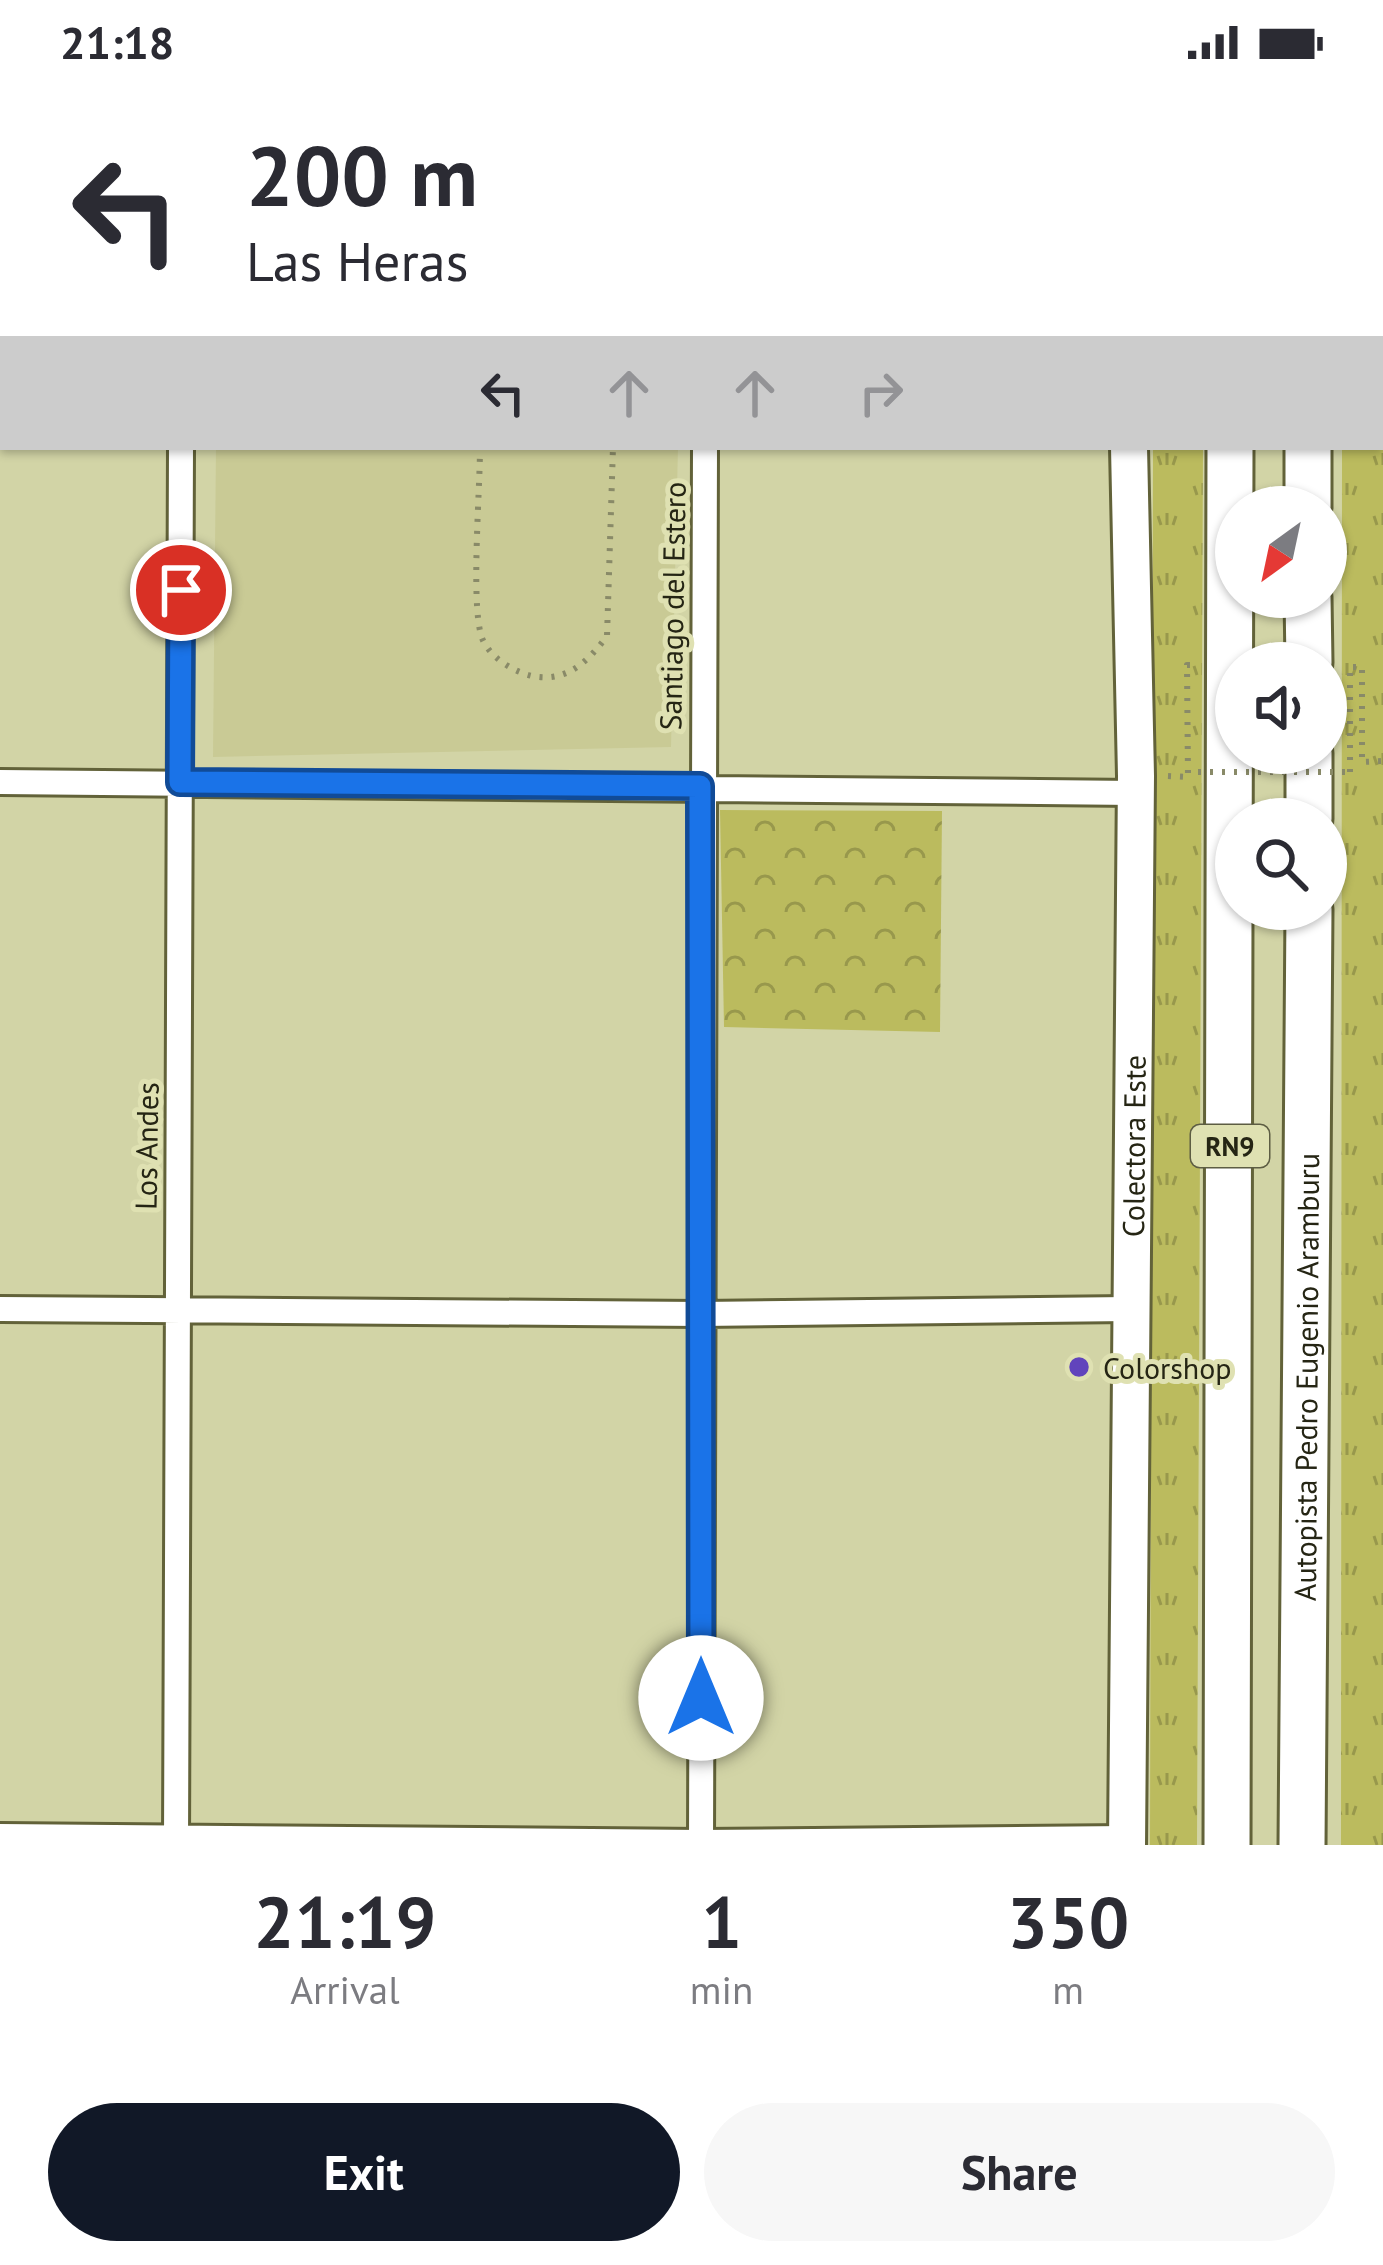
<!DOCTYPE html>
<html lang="en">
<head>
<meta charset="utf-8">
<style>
  :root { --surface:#fff; --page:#f7f7f7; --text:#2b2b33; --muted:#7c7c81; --accent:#111827 }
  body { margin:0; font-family:"PT Sans",sans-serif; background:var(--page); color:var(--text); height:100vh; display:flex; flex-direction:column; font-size:45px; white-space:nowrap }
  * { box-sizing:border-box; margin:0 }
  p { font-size:39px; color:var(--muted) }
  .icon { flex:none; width:66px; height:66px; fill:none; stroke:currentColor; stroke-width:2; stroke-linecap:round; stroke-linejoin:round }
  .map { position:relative; height:1761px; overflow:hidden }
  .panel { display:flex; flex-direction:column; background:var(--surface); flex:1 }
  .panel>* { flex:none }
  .banner { position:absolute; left:0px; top:0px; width:1383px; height:366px; box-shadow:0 3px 9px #0004; background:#fff; color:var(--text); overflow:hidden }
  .needle { width:78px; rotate:213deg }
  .tools { position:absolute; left:1215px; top:402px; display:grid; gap:24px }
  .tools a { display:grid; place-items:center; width:132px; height:132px; border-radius:50%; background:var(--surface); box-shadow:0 3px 9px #0004; font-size:60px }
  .pin { position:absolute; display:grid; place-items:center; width:102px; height:102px; color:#fff; margin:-51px; border:6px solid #fff; border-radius:50%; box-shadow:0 3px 12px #0007 }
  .me { position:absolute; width:132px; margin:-66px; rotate:0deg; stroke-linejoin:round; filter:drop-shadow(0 0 9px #0008) }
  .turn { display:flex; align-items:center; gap:42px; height:252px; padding:0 48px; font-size:54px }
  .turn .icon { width:156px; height:156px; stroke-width:2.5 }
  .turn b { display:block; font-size:84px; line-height:102px }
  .lanes { display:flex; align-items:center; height:114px; padding:0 48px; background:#0003; justify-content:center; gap:60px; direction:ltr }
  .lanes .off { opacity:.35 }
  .eta { display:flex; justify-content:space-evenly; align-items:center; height:204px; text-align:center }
  .eta b { font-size:72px; font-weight:800; line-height:84px }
  .primary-button { display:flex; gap:24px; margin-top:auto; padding:24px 48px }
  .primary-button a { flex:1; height:138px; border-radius:72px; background:var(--accent); color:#fff; font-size:48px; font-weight:800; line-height:138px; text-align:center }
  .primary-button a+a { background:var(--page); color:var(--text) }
  .status { display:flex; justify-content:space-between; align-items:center; height:84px; padding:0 60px; background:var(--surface); direction:ltr }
  .status svg { height:33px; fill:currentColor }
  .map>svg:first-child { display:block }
  .built { fill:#c9ca95 }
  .grass { fill:url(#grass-tufts) }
  .park { fill:url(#park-crowns) }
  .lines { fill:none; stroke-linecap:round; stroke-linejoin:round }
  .street-casing { stroke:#626239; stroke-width:30 }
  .secondary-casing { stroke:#626239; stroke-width:42 }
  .highway-casing { stroke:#626239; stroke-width:51 }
  .path { stroke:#898a68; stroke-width:6; stroke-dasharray:3 9; stroke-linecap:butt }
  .street { stroke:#fff; stroke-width:24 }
  .secondary { stroke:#fff; stroke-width:36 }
  .highway { stroke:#fff; stroke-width:45 }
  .path-bridge { stroke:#898a68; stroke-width:6; stroke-dasharray:3 9; stroke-linecap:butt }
  .route-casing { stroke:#114b97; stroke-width:30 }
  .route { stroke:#1a73e8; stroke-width:21 }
  .poi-dot { fill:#6144bc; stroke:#dfe1b2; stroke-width:4.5 }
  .labels { text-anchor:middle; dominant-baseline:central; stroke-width:10; stroke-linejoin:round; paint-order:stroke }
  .shield { fill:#dfe1b2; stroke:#5d5d43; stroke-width:3 }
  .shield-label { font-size:27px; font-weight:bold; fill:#252514 }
  .street-label { font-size:30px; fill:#252514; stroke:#dfe1b2 }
  .poi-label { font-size:30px; fill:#252514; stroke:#dfe1b2; text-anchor:start }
</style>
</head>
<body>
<div class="status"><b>21:18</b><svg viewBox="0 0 49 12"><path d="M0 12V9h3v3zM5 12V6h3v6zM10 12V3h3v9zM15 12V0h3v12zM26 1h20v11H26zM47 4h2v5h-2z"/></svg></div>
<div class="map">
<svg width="1383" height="1761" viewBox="0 0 1383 1761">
  <defs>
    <pattern id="grass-tufts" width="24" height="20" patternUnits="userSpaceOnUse" patternTransform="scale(3)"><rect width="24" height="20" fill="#bbbb5e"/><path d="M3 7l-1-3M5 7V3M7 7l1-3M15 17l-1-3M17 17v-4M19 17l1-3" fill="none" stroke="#98984c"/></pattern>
    <pattern id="park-crowns" width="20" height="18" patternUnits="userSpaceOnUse" patternTransform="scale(3)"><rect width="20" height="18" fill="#bbbb5e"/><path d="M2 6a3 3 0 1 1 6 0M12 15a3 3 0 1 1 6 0" fill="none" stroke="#98984c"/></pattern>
  </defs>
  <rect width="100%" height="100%" fill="#d2d4a6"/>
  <path class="built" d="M216,363H678L671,663L213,673Z"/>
  <path class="grass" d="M1347,0H1383V1761H1341L1342,363H1380V3Z
    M1153,363H1203L1197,1761H1150Z"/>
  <path class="park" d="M720,726L942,727L940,948L724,943Z"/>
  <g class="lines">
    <g class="street-casing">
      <path id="street" d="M707,0V3
        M184,3V0
        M0,179H3
        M0,698L1135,709
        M0,1225L701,1230L1129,1225
        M0,1752L701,1758L1127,1754
        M176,1761L181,363
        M701,1761L705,363"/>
    </g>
    <g class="secondary-casing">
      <g id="secondary">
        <path d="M1129,3V0"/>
        <path id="s1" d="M1127,1761L1136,692L1129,363"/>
      </g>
    </g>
    <g class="highway-casing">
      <g id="highway">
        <path d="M1233,3V0"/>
        <path d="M1311,3V0"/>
        <path d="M1308,363V423"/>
        <path d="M1308,513L1309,579"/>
        <path d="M1309,669V735"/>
        <path d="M1227,1761L1230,363"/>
        <path id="s2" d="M1302,1761L1309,825"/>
      </g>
    </g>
    <path class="path" d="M480,363C480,407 471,515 481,551C487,573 517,591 539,593C570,596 590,575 607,552L613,363
      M1350,688V583H1362V678L1383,677
      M1168,692L1188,693L1187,581H1192"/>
    <use href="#street" class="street"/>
    <use href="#secondary" class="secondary"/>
    <use href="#highway" class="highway"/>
    <path class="path-bridge" d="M1198,688H1350"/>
  </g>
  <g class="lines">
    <g class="route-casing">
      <path id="route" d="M181,506L180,698L700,702L701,1614"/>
    </g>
    <use href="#route" class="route"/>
  </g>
  <circle class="poi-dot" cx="1079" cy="1283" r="12"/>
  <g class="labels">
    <rect class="shield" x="1191" y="1041" width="78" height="42" rx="9"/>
    <g class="shield-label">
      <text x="1230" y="1062">RN9</text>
    </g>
    <g class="street-label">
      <text transform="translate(672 522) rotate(-89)">Santiago del Estero</text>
      <text transform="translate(146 1062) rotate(-89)">Los Andes</text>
      <text stroke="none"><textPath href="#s1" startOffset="699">Colectora Este</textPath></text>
      <text stroke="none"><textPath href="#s2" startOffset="468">Autopista Pedro Eugenio Aramburu</textPath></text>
    </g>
    <g class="poi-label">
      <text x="1103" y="1283">Colorshop</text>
    </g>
  </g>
</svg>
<div class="tools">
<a><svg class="needle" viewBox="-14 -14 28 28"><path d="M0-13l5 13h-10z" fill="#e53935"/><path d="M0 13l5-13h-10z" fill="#7c7c81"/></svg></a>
<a><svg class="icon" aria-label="sound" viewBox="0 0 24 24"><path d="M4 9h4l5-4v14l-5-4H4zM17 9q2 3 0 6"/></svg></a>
<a><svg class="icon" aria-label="search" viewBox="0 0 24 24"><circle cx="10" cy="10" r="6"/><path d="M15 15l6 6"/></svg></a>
</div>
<div class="pin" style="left:181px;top:506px;background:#d93025"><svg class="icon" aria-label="arrive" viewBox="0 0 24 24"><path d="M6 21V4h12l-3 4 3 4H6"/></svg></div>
<svg class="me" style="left:701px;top:1614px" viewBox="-20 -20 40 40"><circle r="19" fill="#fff"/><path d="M0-13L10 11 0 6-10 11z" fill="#1a73e8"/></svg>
<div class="banner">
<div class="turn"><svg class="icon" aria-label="left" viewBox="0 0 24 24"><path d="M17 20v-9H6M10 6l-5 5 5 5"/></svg><div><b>200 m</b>Las Heras</div></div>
<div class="lanes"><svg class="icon" aria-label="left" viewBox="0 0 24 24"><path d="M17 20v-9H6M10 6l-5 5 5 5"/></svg><svg class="icon off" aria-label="ahead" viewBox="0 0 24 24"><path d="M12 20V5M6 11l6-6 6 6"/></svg><svg class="icon off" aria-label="ahead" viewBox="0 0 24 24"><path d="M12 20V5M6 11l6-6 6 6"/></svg><svg class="icon off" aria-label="right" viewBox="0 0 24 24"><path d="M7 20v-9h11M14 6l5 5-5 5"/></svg></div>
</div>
</div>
<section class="panel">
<div class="eta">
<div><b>21:19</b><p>Arrival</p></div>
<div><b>1</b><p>min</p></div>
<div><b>350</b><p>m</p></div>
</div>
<div class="primary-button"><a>Exit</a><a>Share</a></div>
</section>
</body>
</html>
